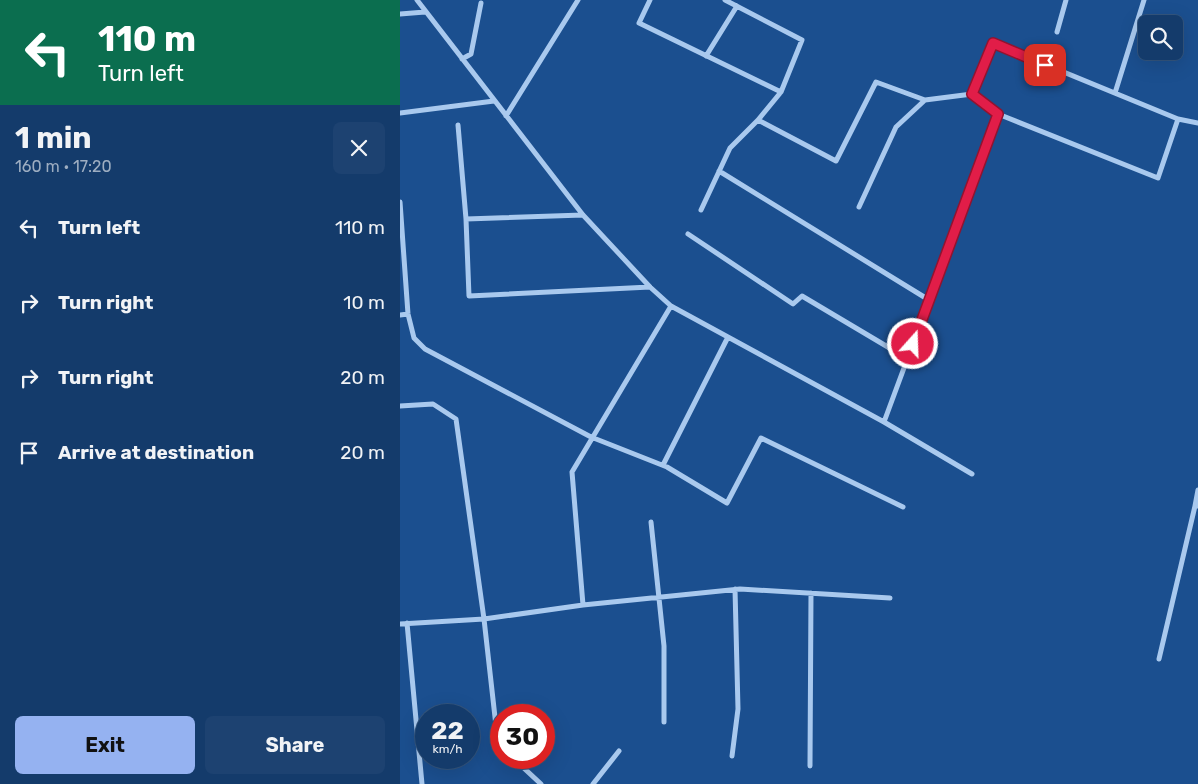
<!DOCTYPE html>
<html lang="en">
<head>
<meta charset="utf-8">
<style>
  :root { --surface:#143b6b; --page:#1d4271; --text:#f1f3f6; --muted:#9dadc1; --line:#33557e; --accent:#95b2f1 }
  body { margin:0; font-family:Rubik,sans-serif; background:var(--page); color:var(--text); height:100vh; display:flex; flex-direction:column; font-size:19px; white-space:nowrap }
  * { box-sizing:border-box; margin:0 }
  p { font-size:16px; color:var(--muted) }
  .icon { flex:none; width:28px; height:28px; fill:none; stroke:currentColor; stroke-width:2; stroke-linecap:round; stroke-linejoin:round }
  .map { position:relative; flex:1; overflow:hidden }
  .sheet { display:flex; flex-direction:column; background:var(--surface); width:400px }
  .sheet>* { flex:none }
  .banner { background:#0b6e4f; color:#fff; overflow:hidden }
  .fabs { position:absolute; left:738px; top:15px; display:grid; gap:10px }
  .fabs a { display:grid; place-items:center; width:45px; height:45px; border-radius:8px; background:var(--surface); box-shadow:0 5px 20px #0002,0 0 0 1px var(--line); font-size:25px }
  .speed { position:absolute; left:15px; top:704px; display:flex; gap:10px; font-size:25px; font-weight:700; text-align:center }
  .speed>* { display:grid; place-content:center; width:65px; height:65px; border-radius:50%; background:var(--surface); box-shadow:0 5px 20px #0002,0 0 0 1px var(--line); line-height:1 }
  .speed small { font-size:12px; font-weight:400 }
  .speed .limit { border:8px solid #d22; background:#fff; color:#111 }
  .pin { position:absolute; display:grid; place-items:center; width:42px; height:42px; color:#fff; margin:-21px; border-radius:10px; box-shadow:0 2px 8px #0006 }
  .me { position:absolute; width:55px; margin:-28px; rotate:20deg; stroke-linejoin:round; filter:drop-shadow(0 0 4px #0008) }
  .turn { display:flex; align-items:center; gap:18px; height:105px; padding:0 15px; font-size:22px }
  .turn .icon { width:65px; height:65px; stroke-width:2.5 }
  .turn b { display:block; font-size:35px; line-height:42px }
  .round { display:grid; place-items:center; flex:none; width:52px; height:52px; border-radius:8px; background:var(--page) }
  .head { display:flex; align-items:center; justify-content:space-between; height:85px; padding:0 15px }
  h1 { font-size:30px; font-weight:700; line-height:38px }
  .primary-button { display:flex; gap:10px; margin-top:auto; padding:10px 15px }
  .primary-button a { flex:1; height:58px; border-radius:8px; background:var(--accent); color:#111; font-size:20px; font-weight:700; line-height:58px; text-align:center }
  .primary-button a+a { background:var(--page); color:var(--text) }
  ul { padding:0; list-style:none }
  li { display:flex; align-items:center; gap:15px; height:75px; padding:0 15px }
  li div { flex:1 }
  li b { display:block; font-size:19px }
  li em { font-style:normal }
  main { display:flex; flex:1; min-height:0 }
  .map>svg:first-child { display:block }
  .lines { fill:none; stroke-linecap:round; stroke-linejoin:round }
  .street { stroke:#a9c9ee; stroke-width:5 }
  .route-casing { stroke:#92132f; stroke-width:12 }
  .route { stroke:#e11d48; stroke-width:9 }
</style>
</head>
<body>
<main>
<section class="sheet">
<div class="banner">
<div class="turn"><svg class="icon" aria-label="left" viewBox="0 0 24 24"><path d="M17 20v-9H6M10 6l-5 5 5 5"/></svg><div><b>110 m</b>Turn left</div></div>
</div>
<div class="head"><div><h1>1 min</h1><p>160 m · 17:20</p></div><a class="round"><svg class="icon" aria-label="close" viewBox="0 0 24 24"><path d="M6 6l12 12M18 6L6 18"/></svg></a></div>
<ul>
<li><svg class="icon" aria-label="left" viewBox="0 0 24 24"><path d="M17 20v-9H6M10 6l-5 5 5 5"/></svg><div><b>Turn left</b></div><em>110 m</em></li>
<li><svg class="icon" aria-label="right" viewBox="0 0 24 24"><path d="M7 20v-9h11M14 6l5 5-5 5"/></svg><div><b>Turn right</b></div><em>10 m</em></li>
<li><svg class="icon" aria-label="right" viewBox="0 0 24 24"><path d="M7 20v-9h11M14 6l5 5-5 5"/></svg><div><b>Turn right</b></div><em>20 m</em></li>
<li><svg class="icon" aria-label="arrive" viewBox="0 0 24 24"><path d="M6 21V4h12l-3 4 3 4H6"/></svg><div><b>Arrive at destination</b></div><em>20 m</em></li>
</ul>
<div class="primary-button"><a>Exit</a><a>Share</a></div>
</section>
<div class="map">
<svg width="798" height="784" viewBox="0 0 798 784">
  <rect width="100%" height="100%" fill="#1b4f8f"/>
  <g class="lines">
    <path class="street" d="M17,0L183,215L250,287L271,306L484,422L572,474
      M250,0L239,23L381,92
      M0,14L25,12
      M657,32L666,0
      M306,56L337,6
      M62,59L71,54L81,3
      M715,93L744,0
      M572,94L593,43L778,119
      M0,113L94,101
      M106,116L178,0
      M358,120L436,161L476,82L525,100
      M58,125L66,219L69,296L250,287
      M319,171L529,300
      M0,202L8,314L14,338L25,349L191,437L267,467L327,503L361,438L503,507
      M459,207L496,127L525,100L572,94L598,114
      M301,210L330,148L358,120L381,92L402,40L325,0
      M66,219L183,215
      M288,234L393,304L402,296L508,359
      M0,315L8,314
      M0,406L33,404L56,419L84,619L98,744L101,747
      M484,422L598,114L758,178L778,119L798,123
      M263,465L328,337
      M798,506H795L798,490
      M251,522L264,646V722
      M183,605L172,472L271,306
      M7,623L22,784
      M0,624L84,619L183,605L340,589L490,598
      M759,659L795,506
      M332,756L338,709L335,589
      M113,758L141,784
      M410,766L411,593
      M193,784L219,751"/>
  </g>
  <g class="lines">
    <g class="route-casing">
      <path id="route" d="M513,344L598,114L572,94L593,43L645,65"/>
    </g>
    <use href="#route" class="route"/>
  </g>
</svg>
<div class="fabs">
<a><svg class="icon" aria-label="search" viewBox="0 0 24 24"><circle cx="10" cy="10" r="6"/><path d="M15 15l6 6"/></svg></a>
</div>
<div class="speed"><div>22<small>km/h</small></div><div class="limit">30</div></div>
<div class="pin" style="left:645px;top:65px;background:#d93025"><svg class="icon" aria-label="arrive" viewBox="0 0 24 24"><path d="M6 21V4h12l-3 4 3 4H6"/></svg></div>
<svg class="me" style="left:513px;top:344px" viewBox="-20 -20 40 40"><circle r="17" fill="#e11d48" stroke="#fff" stroke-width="3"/><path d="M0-11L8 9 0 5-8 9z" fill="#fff"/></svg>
</div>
</main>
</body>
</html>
